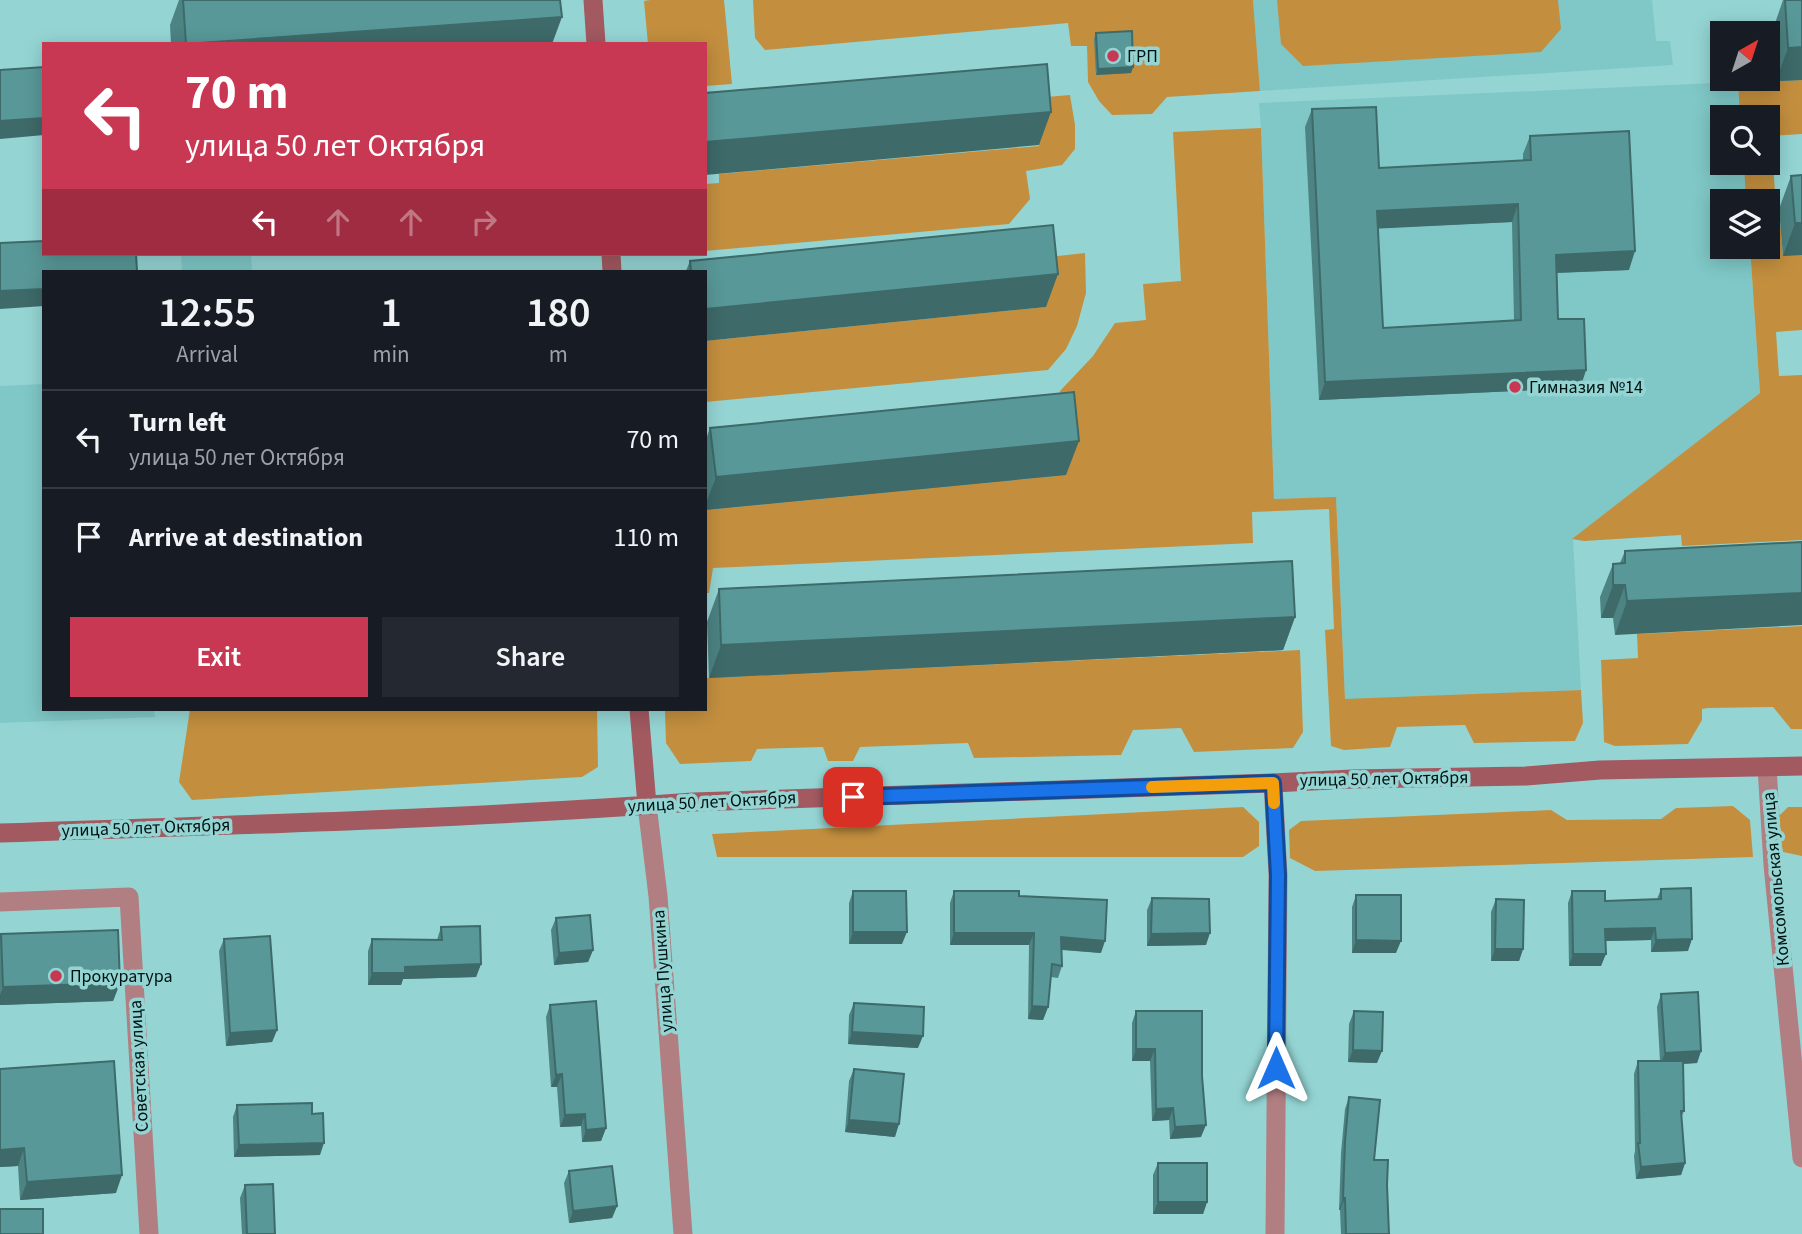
<!DOCTYPE html>
<html lang="en">
<head>
<meta charset="utf-8">
<style>
  :root { --surface:#171b24; --page:#242831; --text:#f1f3f6; --muted:#9ea1a6; --line:#363941; --accent:#c83852 }
  body { margin:0; font-family:"Source Sans 3",sans-serif; background:var(--page); color:var(--text); height:100vh; display:flex; flex-direction:column; font-size:26px; white-space:nowrap }
  * { box-sizing:border-box; margin:0 }
  p { font-size:23px; color:var(--muted) }
  .icon { flex:none; width:38px; height:38px; fill:none; stroke:currentColor; stroke-width:2; stroke-linecap:round; stroke-linejoin:round }
  .map { position:relative; flex:1; overflow:hidden }
  .side { position:absolute; left:42px; top:270px; width:665px; height:441px; display:flex; flex-direction:column; background:var(--surface); border-radius:0px; box-shadow:0 4px 18px #0003 }
  .side>* { flex:none }
  .guide { position:absolute; left:42px; top:42px; width:665px; height:214px; border-radius:0px; box-shadow:0 4px 18px #0003; background:#c83852; color:#fff; overflow:hidden }
  .needle { width:46px; rotate:39deg }
  .controls { position:absolute; left:1710px; top:21px; display:grid; gap:14px }
  .controls a { display:grid; place-items:center; width:70px; height:70px; border-radius:0px; background:var(--surface); box-shadow:0 4px 18px #0003; font-size:35px }
  .pin { position:absolute; display:grid; place-items:center; width:60px; height:60px; color:#fff; margin:-30px; border-radius:14px; box-shadow:0 4px 10px #0006 }
  .me { position:absolute; width:77px; margin:-38px; rotate:0deg; stroke-linejoin:round; filter:drop-shadow(0 0 5px #0008) }
  .turn { display:flex; align-items:center; gap:24px; height:147px; padding:0 28px; font-size:32px }
  .turn .icon { width:91px; height:91px; stroke-width:2.5 }
  .turn b { display:block; font-size:49px; line-height:60px }
  .lanes { display:flex; align-items:center; height:66px; padding:0 28px; background:#0003; justify-content:center; gap:35px; direction:ltr }
  .lanes .off { opacity:.35 }
  .eta { display:flex; justify-content:space-evenly; align-items:center; height:119px; text-align:center }
  .eta b { font-size:42px; font-weight:600; line-height:49px }
  .button { display:flex; gap:14px; margin-top:auto; padding:14px 28px }
  .button a { flex:1; height:80px; border-radius:0px; background:var(--accent); color:#fff; font-size:28px; font-weight:600; line-height:80px; text-align:center }
  .button a+a { background:var(--page); color:var(--text) }
  ul { padding:0; list-style:none }
  li { display:flex; align-items:center; gap:21px; height:98px; padding:0 28px; border-top:2px solid var(--line) }
  li div { flex:1 }
  li b { display:block; font-size:26px }
  li em { font-style:normal }
  .map>svg:first-child { display:block }
  .built { fill:#7fc8c7 }
  .green { fill:#c38f3f }
  .lines { fill:none; stroke-linecap:round; stroke-linejoin:round }
  .minor { stroke:#b17e81; stroke-width:19 }
  .tertiary { stroke:#b17e81; stroke-width:19 }
  .secondary { stroke:#a25960; stroke-width:19 }
  .wall { fill:#4d8383; fill-rule:evenodd }
  .shaded-wall { fill:#3e6a6a }
  .building { fill:#599898; stroke:#3e6a6a; stroke-width:2; fill-rule:evenodd }
  .route-casing { stroke:#114b97; stroke-width:18 }
  .route { stroke:#1a73e8; stroke-width:12 }
  .slow { stroke:#f59e0b; stroke-width:12 }
  .poi-dot { fill:#c83852; stroke:#94d5d4; stroke-width:2.5 }
  .labels { text-anchor:middle; dominant-baseline:central; stroke-width:7; stroke-linejoin:round; paint-order:stroke }
  .poi-label { font-size:18px; fill:#001313; stroke:#94d5d4; text-anchor:start }
  .street-label { font-size:18px; fill:#001313; stroke:#94d5d4 }
</style>
</head>
<body>
<div class="map">
<svg width="1802" height="1234" viewBox="0 0 1802 1234">
  <rect width="100%" height="100%" fill="#94d5d4"/>
  <path class="built" d="M1253,0H1652L1656,41H1670L1673,65L1260,91Z
    M1738,82L1740,117H1722V163H1744L1747,201H1722V247H1750L1760,393L1573,539L1581,690L1345,700L1336,498L1274,499L1261,128L1259,103Z
    M181,254H251L252,271H182Z
    M44,384V709H154L155,717L0,723V386Z"/>
  <path class="green" d="M650,0H724L732,84L705,86V44H648L644,1Z
    M753,0H1253L1260,91L1167,97L1152,114L1112,115L1099,101L1088,82L1087,46H1071L1068,23L765,50L755,38Z
    M1277,0H1558L1561,29L1541,52L1303,66L1281,44Z
    M1802,80V134L1771,136L1776,206L1779,209L1783,256L1802,255V330L1776,332L1779,376L1802,375V540L1682,546L1681,535L1584,541L1572,539L1760,393L1750,247H1768V201H1746L1744,163H1768V117H1740L1738,82Z
    M1070,95L1075,125V149L1062,165L1026,171L1030,199L1009,224L705,251V184L719,183V174L1039,146L1035,98Z
    M1261,128L1274,499L1336,497L1345,699L1581,690L1583,723L1575,741L1474,743L1465,725L1397,727L1390,747L1344,750L1331,746L1325,630L1334,629L1329,509L1252,512L1253,543L713,568L709,593H705V510L1066,475L1060,391L1093,356L1115,323L1146,320L1143,284L1181,281L1173,132Z
    M1085,253L1086,293L1077,326L1066,349L1048,370L705,402V341L1045,307L1040,258Z
    M1802,626V729H1791L1773,707L1708,708L1702,709V720L1688,744L1615,746L1604,742L1601,660L1638,658L1637,634Z
    M1300,650L1303,732L1293,748L1194,752L1181,728L1133,730L1121,755L974,758L968,743L860,747L853,761H828L823,747L757,749L751,761L680,764L666,743L665,709H705V678Z
    M190,709H597L598,767L582,777L192,800L179,782Z
    M1733,806L1750,820L1753,857L1315,871L1290,858L1289,830L1301,821L1551,810L1567,820L1661,819L1676,808Z
    M1243,807L1259,822V846L1243,857H717L712,834Z
    M1788,807H1802V856L1783,852L1777,818Z"/>
  <g class="lines">
    <path class="minor" d="M1767,767L1773,865L1802,1158
      M1273,783L1278,875L1275,1234
      M0,902L129,897L149,1234"/>
    <path class="tertiary" d="M647,805L658,896L683,1234"/>
    <path class="secondary" d="M593,0L596,44
      M611,254L612,271
      M639,709L647,805
      M0,833C231,825 462,819 693,802L1273,783L1352,779L1526,776L1600,770L1802,766"/>
  </g>
  <path class="wall" d="M179,0H183L552,44H171L170,25Z
    M1783,0H1802V80L1776,81L1773,29Z
    M1096,33L1133,67L1131,73L1096,75L1094,39Z
    M1312,109L1379,168L1523,161V154L1530,136L1629,270L1557,273L1558,319L1586,370L1580,388L1319,400L1305,127ZM1512,222L1514,320L1383,328L1378,228Z
    M1791,176L1802,255L1783,256L1779,209Z
    M690,261L1046,307L705,271H686Z
    M710,428L1066,475L705,510V442Z
    M1802,542L1615,635L1613,618H1601L1600,597L1613,564L1620,563L1625,551Z
    M719,589L1295,617L1283,650L709,678L707,622Z
    M1661,889L1688,951L1651,952V940L1606,941L1601,966H1569L1568,903L1572,891L1605,901L1657,899Z
    M853,891L902,944H849V903Z
    M954,891L1019,896L1101,953L1061,950L1062,966L1058,978L1051,977L1048,1007L1043,1020L1028,1019L1029,945H950V903Z
    M1356,895L1396,953H1352V907Z
    M1152,898L1206,945L1147,946V910Z
    M1496,899L1523,949L1519,961H1491V912Z
    M556,918L593,950L588,962L554,965L551,930Z
    M441,927L481,964L476,977L403,979L401,985H368V951L372,939L437,940Z
    M1,934L120,983L113,1001L0,1005V937Z
    M224,939L277,1030L272,1042L226,1046L219,951Z
    M1661,994L1701,1051L1697,1063L1683,1064L1684,1111L1681,1118L1685,1163L1681,1175L1636,1179L1634,1156L1635,1151L1634,1074L1638,1061H1660L1657,1007Z
    M854,1003L918,1048L848,1044L849,1015Z
    M550,1005L606,1128L601,1141L582,1142L581,1126L560,1127L557,1087H551L546,1017Z
    M1136,1011L1201,1137L1170,1139L1169,1120L1152,1121L1150,1061H1132V1023Z
    M1354,1011L1377,1063L1348,1062L1349,1024Z
    M0,1069L116,1193L20,1200L18,1166L0,1167Z
    M854,1069L895,1137L845,1132L849,1081Z
    M1349,1097L1374,1160L1387,1185L1389,1234H1341L1340,1210H1339L1341,1153L1345,1109Z
    M237,1105L312,1114L320,1155L234,1157L233,1117Z
    M1158,1163L1207,1202L1203,1214H1153V1175Z
    M569,1171L617,1206L612,1218L569,1223L564,1183Z
    M245,1185L275,1234H242L240,1198Z"/>
  <path class="shaded-wall" d="M562,17L552,44H197Z
    M1802,47V80L1776,81L1788,48Z
    M1133,67L1131,73L1096,75L1098,69Z
    M1051,112L1039,145L705,175V142Z
    M44,118V135L0,139V121Z
    M1518,204L1512,222L1370,229L1377,211Z
    M1795,223H1802V255L1783,256Z
    M1635,251L1629,270L1550,273L1556,255Z
    M1058,274L1046,307L705,341V309Z
    M44,289V306L0,309V291Z
    M1586,370L1580,388L1319,400L1325,382Z
    M1079,441L1066,475L705,510V506L716,477Z
    M1613,585H1625L1613,618H1601Z
    M1802,593V625L1615,635L1627,601Z
    M1295,617L1283,650L709,678L721,645Z
    M1655,928L1651,940L1601,941L1605,929Z
    M853,932H907L902,944H849Z
    M954,933H1034L1029,945H950Z
    M1210,933L1206,945L1147,946L1151,934Z
    M1061,937L1105,941L1101,953L1056,949Z
    M1692,939L1688,951L1651,952L1656,940Z
    M1356,940L1401,941L1396,953H1352Z
    M1495,949H1523L1519,961H1491Z
    M593,950L588,962L554,965L559,953Z
    M1573,954H1606L1601,966H1569Z
    M481,964L476,977L403,979L401,985H368L372,973L405,967Z
    M120,983L113,1001L0,1005V995L3,987Z
    M1032,1006L1048,1007L1043,1020L1028,1019Z
    M277,1030L272,1042L226,1046L230,1033Z
    M852,1032L923,1036L918,1048L848,1044Z
    M1136,1049H1155L1150,1061H1132Z
    M1353,1050L1382,1051L1377,1063L1348,1062Z
    M1701,1051L1697,1063L1660,1065L1665,1053Z
    M562,1074L557,1087H551L556,1075Z
    M1173,1108L1169,1120L1152,1121L1156,1109Z
    M585,1114L581,1126L560,1127L565,1115Z
    M849,1120L899,1124L895,1137L845,1132Z
    M1206,1125L1201,1137L1170,1139L1175,1127Z
    M606,1128L601,1141L582,1142L586,1130Z
    M324,1143L320,1155L234,1157L239,1145Z
    M24,1148L18,1166L0,1167V1150Z
    M1685,1163L1681,1175L1636,1179L1641,1167Z
    M122,1175L116,1193L20,1200L27,1182Z
    M1343,1198H1345L1340,1210H1339Z
    M1158,1202H1207L1203,1214H1153Z
    M617,1206L612,1218L569,1223L573,1211Z"/>
  <path class="building" d="M183,0H560L562,17L186,44Z
    M1785,0H1802V47L1788,48Z
    M1132,31L1133,67L1098,69L1096,33Z
    M1047,64L1051,112L705,142V93Z
    M44,67V118L0,121V70Z
    M1376,107L1379,168L1531,160L1530,136L1629,131L1635,251L1556,255L1558,319H1584L1586,370L1325,382L1312,109ZM1518,204L1521,320L1383,328L1377,211Z
    M1802,175V223H1795L1791,176Z
    M1053,225L1058,274L705,309V271H691L690,261Z
    M44,241V254H136L137,271H44V289L0,291V243Z
    M1074,392L1079,441L716,477L710,428Z
    M1802,542V593L1627,601L1625,585H1613V564L1625,563V551Z
    M1292,561L1295,617L721,645L719,589Z
    M1691,888L1692,939L1656,940L1655,928L1605,929L1606,954H1573L1572,891H1605V901L1661,899V889Z
    M853,891H906L907,932H853Z
    M954,891H1019V896L1107,900L1105,941L1061,937L1062,966L1052,964L1048,1007L1032,1006L1034,933H954Z
    M1356,895H1401V941L1356,940Z
    M1152,898L1209,899L1210,933L1151,934Z
    M1496,899L1524,900L1523,949H1495Z
    M590,915L593,950L559,953L556,918Z
    M480,926L481,964L405,967V973H372V939L442,940L441,927Z
    M118,930L120,983L3,987L1,934Z
    M270,936L277,1030L230,1033L224,939Z
    M1698,992L1701,1051L1665,1053L1661,994Z
    M596,1001L606,1128L586,1130L585,1114L565,1115L562,1074L556,1075L550,1005Z
    M854,1003L924,1007L923,1036L852,1032Z
    M1136,1011H1202V1076L1206,1125L1175,1127L1173,1108L1156,1109L1155,1049H1136Z
    M1354,1011L1383,1012L1382,1051L1353,1050Z
    M114,1061L122,1175L27,1182L24,1148L0,1150V1069Z
    M1638,1061H1683L1684,1111H1681L1685,1163L1641,1167L1638,1143H1640Z
    M854,1069L904,1074L899,1124L849,1120Z
    M1349,1097L1380,1100L1374,1160H1388L1387,1185L1389,1234H1346L1345,1198H1343L1345,1141Z
    M312,1103V1114L323,1113L324,1143L239,1145L237,1105Z
    M1158,1163H1207V1202H1158Z
    M612,1166L617,1206L573,1211L569,1171Z
    M273,1184L275,1234H247L245,1185Z
    M0,1209H43V1234H0Z"/>
  <g class="lines">
    <g class="route-casing">
      <path id="route" d="M853,797L1273,783L1278,875L1276,1068"/>
    </g>
    <use href="#route" class="route"/>
    <path class="slow" d="M1152,787L1273,783L1274,803"/>
  </g>
  <g class="poi-dot">
    <circle cx="1113" cy="56" r="7"/>
    <circle cx="1515" cy="387" r="7"/>
    <circle cx="56" cy="976" r="7"/>
  </g>
  <g class="labels">
    <g class="poi-label">
      <text x="1127" y="56">ГРП</text>
      <text x="1529" y="387">Гимназия №14</text>
      <text x="70" y="976">Прокуратура</text>
    </g>
    <g class="street-label">
      <text transform="translate(1384 779) rotate(-1)">улица 50 лет Октября</text>
      <text transform="translate(712 802) rotate(-3)">улица 50 лет Октября</text>
      <text transform="translate(146 828) rotate(-2)">улица 50 лет Октября</text>
      <text transform="translate(1776 879) rotate(-95)">Комсомольская улица</text>
      <text transform="translate(663 971) rotate(-94)">улица Пушкина</text>
      <text transform="translate(139 1066) rotate(-93)">Советская улица</text>
    </g>
  </g>
</svg>
<div class="controls">
<a><svg class="needle" viewBox="-14 -14 28 28"><path d="M0-13l5 13h-10z" fill="#e53935"/><path d="M0 13l5-13h-10z" fill="#9ea1a6"/></svg></a>
<a><svg class="icon" aria-label="search" viewBox="0 0 24 24"><circle cx="10" cy="10" r="6"/><path d="M15 15l6 6"/></svg></a>
<a><svg class="icon" aria-label="layers" viewBox="0 0 24 24"><path d="M12 4l9 5-9 5-9-5zM3 14l9 5 9-5"/></svg></a>
</div>
<div class="pin" style="left:853px;top:797px;background:#d93025"><svg class="icon" aria-label="arrive" viewBox="0 0 24 24"><path d="M6 21V4h12l-3 4 3 4H6"/></svg></div>
<svg class="me" style="left:1276px;top:1068px" viewBox="-20 -20 40 40"><path d="M0-17L14 15 0 8-14 15z" fill="#1a73e8" stroke="#fff" stroke-width="4"/></svg>
<div class="guide">
<div class="turn"><svg class="icon" aria-label="left" viewBox="0 0 24 24"><path d="M17 20v-9H6M10 6l-5 5 5 5"/></svg><div><b>70 m</b>улица 50 лет Октября</div></div>
<div class="lanes"><svg class="icon" aria-label="left" viewBox="0 0 24 24"><path d="M17 20v-9H6M10 6l-5 5 5 5"/></svg><svg class="icon off" aria-label="ahead" viewBox="0 0 24 24"><path d="M12 20V5M6 11l6-6 6 6"/></svg><svg class="icon off" aria-label="ahead" viewBox="0 0 24 24"><path d="M12 20V5M6 11l6-6 6 6"/></svg><svg class="icon off" aria-label="right" viewBox="0 0 24 24"><path d="M7 20v-9h11M14 6l5 5-5 5"/></svg></div>
</div>
<section class="side">
<div class="eta">
<div><b>12:55</b><p>Arrival</p></div>
<div><b>1</b><p>min</p></div>
<div><b>180</b><p>m</p></div>
</div>
<ul>
<li><svg class="icon" aria-label="left" viewBox="0 0 24 24"><path d="M17 20v-9H6M10 6l-5 5 5 5"/></svg><div><b>Turn left</b><p>улица 50 лет Октября</p></div><em>70 m</em></li>
<li><svg class="icon" aria-label="arrive" viewBox="0 0 24 24"><path d="M6 21V4h12l-3 4 3 4H6"/></svg><div><b>Arrive at destination</b></div><em>110 m</em></li>
</ul>
<div class="button"><a>Exit</a><a>Share</a></div>
</section>
</div>
</body>
</html>
